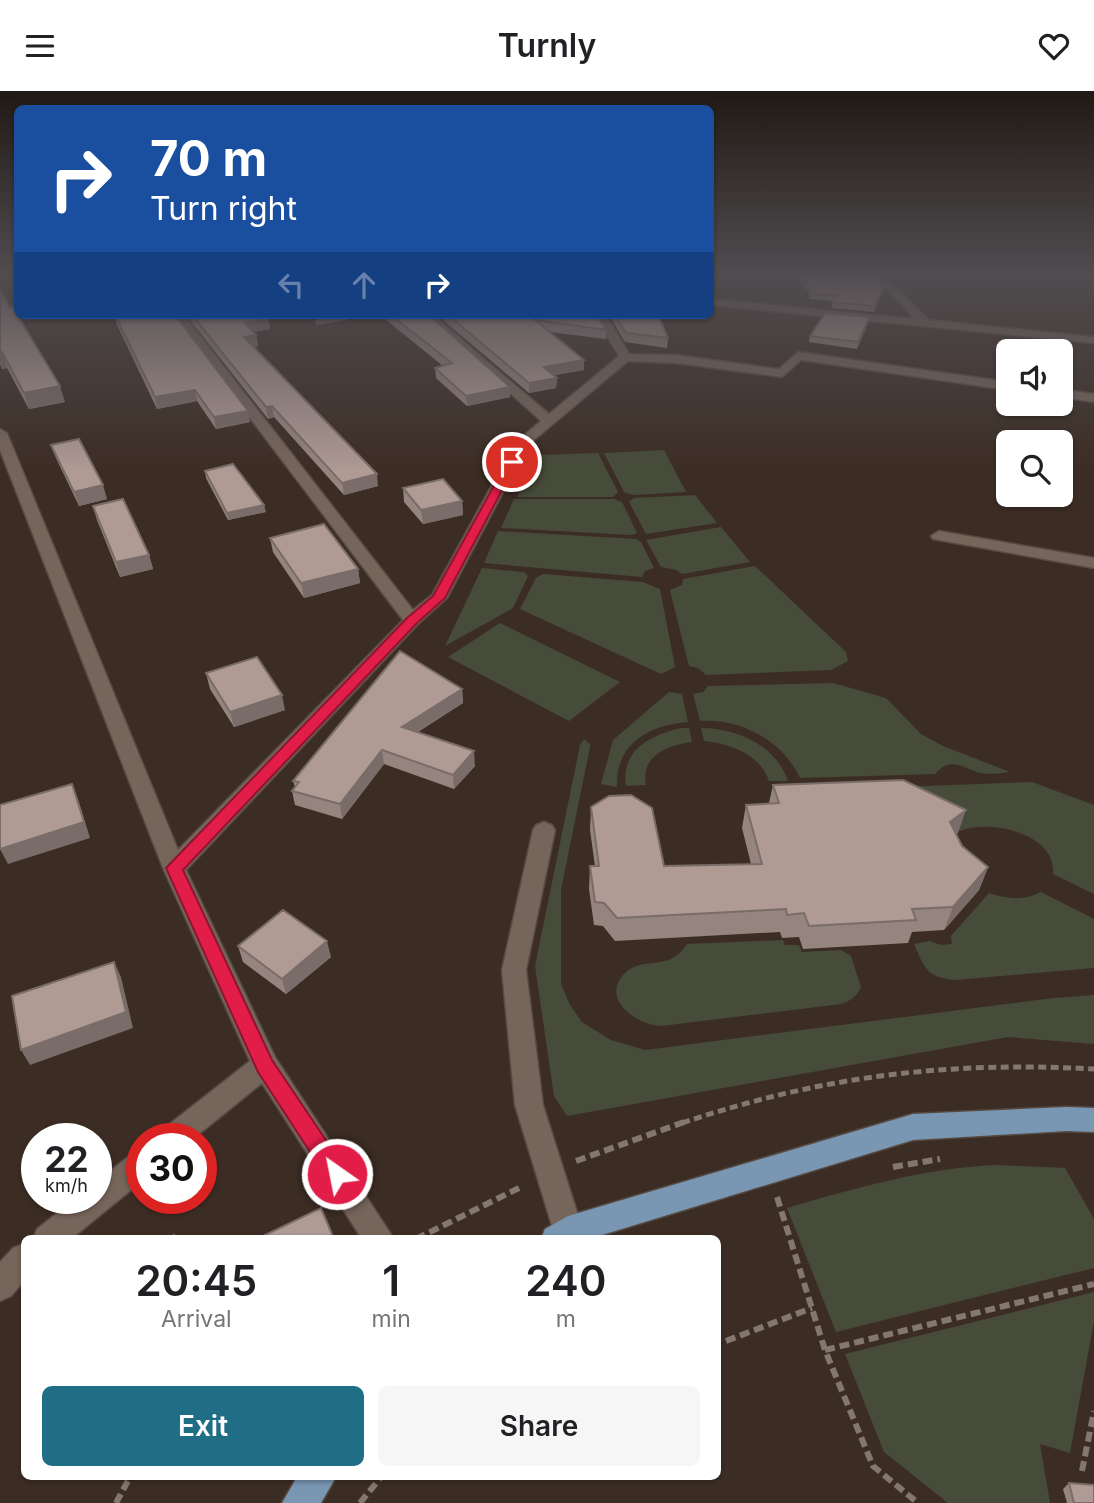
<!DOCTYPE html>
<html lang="en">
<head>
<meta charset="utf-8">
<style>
  :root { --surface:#fff; --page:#f6f6f6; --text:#202124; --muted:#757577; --accent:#206d86 }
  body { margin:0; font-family:Inter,sans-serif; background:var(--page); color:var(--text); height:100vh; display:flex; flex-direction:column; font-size:26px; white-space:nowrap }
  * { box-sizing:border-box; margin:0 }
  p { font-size:23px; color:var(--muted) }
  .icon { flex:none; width:38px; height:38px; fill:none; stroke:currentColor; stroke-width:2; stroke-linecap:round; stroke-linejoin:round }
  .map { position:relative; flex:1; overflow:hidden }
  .side { position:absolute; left:21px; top:1144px; width:700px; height:245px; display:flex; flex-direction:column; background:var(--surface); border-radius:10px; box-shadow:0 2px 5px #0004 }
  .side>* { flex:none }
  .top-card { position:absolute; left:14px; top:14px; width:700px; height:214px; border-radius:10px; box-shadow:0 2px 5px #0004; background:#1a4fa0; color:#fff; overflow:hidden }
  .fabs { position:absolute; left:996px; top:248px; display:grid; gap:14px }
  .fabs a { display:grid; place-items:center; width:77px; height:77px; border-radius:10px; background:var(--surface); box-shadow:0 2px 5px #0004; font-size:35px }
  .speed { position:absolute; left:21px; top:1032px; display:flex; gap:14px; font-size:35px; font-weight:700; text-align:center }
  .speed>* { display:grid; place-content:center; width:91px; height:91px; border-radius:50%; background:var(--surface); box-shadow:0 2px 5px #0004; line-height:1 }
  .speed small { font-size:18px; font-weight:400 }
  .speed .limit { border:10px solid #d22; background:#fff; color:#111 }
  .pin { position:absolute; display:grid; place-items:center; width:60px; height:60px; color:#fff; margin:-30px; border:4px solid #fff; border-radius:50%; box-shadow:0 2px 7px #0007 }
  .me { position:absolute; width:77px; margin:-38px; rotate:327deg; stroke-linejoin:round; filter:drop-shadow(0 0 5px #0008) }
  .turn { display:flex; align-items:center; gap:24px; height:147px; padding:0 21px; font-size:32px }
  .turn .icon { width:91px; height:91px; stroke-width:2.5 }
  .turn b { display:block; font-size:49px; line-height:60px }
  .lanes { display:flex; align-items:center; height:66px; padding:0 21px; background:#0003; justify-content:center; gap:35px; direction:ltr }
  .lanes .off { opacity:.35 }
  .eta { display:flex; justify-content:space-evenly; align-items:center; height:119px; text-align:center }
  .eta b { font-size:42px; font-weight:600; line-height:49px }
  .action { display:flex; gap:14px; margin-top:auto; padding:14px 21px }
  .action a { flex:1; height:80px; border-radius:10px; background:var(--accent); color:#fff; font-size:28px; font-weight:600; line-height:80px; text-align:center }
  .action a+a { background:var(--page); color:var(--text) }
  header { display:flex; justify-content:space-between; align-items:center; height:91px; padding:0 21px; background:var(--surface); font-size:32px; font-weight:600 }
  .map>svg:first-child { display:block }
  .green { fill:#474b39 }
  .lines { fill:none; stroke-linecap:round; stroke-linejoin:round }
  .minor-casing { stroke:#564a42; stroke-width:3 }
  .major-casing { stroke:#564a42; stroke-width:3 }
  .path-far1 { stroke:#84776f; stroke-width:5; stroke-dasharray:8 4.5; stroke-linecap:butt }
  .path { stroke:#84776f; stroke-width:6; stroke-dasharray:10 5; stroke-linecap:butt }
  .minor { fill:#76655b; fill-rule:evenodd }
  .major { fill:#7996b3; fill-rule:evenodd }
  .wall { fill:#96847f }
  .shaded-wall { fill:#7a6c68 }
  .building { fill:#af9a94; stroke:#7a6c68; stroke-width:2 }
  .route { fill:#e11d48; stroke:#92132f; stroke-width:2 }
</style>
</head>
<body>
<header><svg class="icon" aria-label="menu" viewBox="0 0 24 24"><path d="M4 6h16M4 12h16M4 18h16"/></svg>Turnly<svg class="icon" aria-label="heart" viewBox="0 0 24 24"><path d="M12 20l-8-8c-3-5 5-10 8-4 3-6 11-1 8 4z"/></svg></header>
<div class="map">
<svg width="1094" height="1412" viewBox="0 0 1094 1412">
  <rect width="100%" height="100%" fill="#3c2d24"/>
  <path class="green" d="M664,359L686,401L633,404L624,401L604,362Z
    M598,362L618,401L613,406H517L537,364Z
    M695,404L717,432L646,443L629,411L634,407Z
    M514,408H614L622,411L637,442L632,444L501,437Z
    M721,436L750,471L682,483L676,479L661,476L646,449Z
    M498,440L636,448L641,451L654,477L645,480L642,486L484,472Z
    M755,475L846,561L848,570L831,579L706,584L698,577L689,575L670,499L682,494L683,488Z
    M482,477L524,481L528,485L513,517L445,555Z
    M543,483L643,491L660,498L675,576L661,583L520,518L536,487Z
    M500,532L620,591L569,630L448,566Z
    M833,592L886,607L921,643L943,655L1010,681C1002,682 990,684 981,682C964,678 951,664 935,683L800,687C783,650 741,627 700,630L693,603L703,601L708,595Z
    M669,601L682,603L688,631C649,634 615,653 617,696L601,693L613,649Z
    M682,637H689L692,651C668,654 640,665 646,694L626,695C620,659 652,643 682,637Z
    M701,637C736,637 776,654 788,690H769C759,662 730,653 704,650Z
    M584,648L590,653V656L561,799V893L570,914L582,931L611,949L645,959L1054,907L1094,904V953L1008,946L567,1025L554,1005L535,875L580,654Z
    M1032,691L1094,714V803L1053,783C1057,742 989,728 960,740L873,697Z
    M1041,801L1094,828V877L955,889C926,886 925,878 914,853L930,850L941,854L952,853L951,845L989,802C1006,808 1025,810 1041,801Z
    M783,849L785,854H799L802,861L841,859L851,865L861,896C857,905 851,910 841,913L661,935C637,934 599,908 625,882C639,868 661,876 676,865C680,862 684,857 687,853Z
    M996,1074L1065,1077L1094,1128V1177L836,1241L787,1117C856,1097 924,1077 996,1074Z
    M1094,1201V1230L1070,1362L1040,1353L1050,1412H948L884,1361L845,1263Z"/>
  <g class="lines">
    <g class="minor-casing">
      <path id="minor" d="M873,184H883L929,229L1094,246V252L710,214V208L915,228Z
        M172,224H184L413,519L432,504L515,352L541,330L423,224H433L549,323L619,265L594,224H606L629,263L676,264L779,278L798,261L1008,291V299L801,269L782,286L676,272L628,270L528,354L447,507L418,533L186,779L275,966L394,1148H362L262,992L193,1048H158L162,1039L250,970L163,777L0,359V338L7,342L178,759L403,529Z
        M1060,298L1094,303V311L1060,306Z
        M939,440L1094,467V477L933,448L931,445Z
        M544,731L552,734L555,739L526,879L543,1014L583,1140L580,1148H556L515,1014L502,879L533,739L536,734Z
        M142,1059V1090L71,1148H33L37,1138L75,1108H96V1091L132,1063Z
        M24,1153V1190L11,1205L0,1210V1171L13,1157Z"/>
    </g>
    <g class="major-casing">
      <path id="major" d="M1066,1016L1094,1017V1041L1066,1040L913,1049L589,1148H541L545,1138L568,1125L913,1023Z
        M297,1386H336L321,1412H282Z"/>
    </g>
    <path class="path-far1" d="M682,1032C822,985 947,970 1094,978"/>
    <path class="path" d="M576,1070L687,1030
      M893,1076L940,1068
      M777,1106L825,1259L873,1375L918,1412
      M416,1148L521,1096
      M726,1250L812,1217
      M825,1259L1094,1193
      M1082,1380L1094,1320
      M116,1412L130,1386
      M360,1412L381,1386"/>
    <use href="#minor" class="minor"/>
    <use href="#major" class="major"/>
  </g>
  <path class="wall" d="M793,184H875L884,196L882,202L874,221L831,217L833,210L809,208L808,200Z
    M0,197L9,216L65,311L29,318L7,277L2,278L0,273Z
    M115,224L250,331L216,338L197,310L157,318L117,234Z
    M186,224H265L268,228L270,238L253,241L256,244L258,255L253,256L378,395L344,404L274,326L268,328Z
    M380,224H429L510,306L467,315L436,287L435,277L443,275Z
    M437,224H597L606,239V248L549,241L584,279L554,284L557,287L556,297L529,302Z
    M609,224H658L668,247L667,257L625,251Z
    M868,232L857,258L809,251L810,245Z
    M51,354L107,408L79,415L56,367Z
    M205,380L266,421L228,429L206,387Z
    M403,397L462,410L463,424L423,433L404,411Z
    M93,415L149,464L153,478L120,486L97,429Z
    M270,447L358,478L360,492L304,507L273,461Z
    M206,582L285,619L234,636L210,598Z
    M462,598L463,612L418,641L475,675L454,698L384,673L342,728L295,714L292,700L295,696L293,690Z
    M773,694L958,742L956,743L962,755L988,776L979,799L944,839L912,841L908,852L803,858L799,846L782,847L780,841L615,850L603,835L594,834L589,798L590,775H595L590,739L591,716L664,775L751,773L742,737L746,714L769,712Z
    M238,855L331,866L286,903L243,871Z
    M1069,1392L1094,1412H1067L1063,1398Z"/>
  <path class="shaded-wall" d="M884,196L882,202L874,221L875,215Z
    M315,224H347L348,229L316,234Z
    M870,226L868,232L857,258L858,251Z
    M268,228L270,238L247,242L245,232Z
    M256,244L258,255L246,257L244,246Z
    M2,261L7,277L2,278L0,271V262Z
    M584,269V279L544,286V276Z
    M557,287L556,297L529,302V292Z
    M60,295L65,311L29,318L24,302Z
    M510,296V306L467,315L466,305Z
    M195,299L197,310L157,318L155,306Z
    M272,315L274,326L268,328L266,316Z
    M248,320L250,331L216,338L214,326Z
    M377,383L378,395L344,404L342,392Z
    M103,394L107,408L79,415L74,401Z
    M462,410L463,424L423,433L421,419Z
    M264,414L266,421L228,429L227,422Z
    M149,464L153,478L120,486L116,471Z
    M358,478L360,492L304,507L301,492Z
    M462,598L463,612L403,650L402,636Z
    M282,604L285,619L234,636L230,621Z
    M382,659L384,673L342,728L340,713Z
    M474,660L475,675L454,698L453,684Z
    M72,693L78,708L90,747L8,773L0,758Z
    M966,719L958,742L942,754L950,731Z
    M988,776L979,799L944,839L953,816Z
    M327,850L331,866L286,903L282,888Z
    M114,871L121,886L133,937L30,974L21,959Z"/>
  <path class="building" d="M799,184H875L884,196L875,215L832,211L837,204L810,203L809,195Z
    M0,197L9,216L12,215L60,295L24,302L2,261L0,262Z
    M825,222L870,226L858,251L810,245Z
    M115,224H175L248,320L214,326L195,299L155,306Z
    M192,224H265L268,228L245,232L256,244L244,246L377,383L342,392L272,315L266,316Z
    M391,224H429L510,296L466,305L435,277L452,272Z
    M448,224H597L606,239L535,229L584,269L544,276L557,287L529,292Z
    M615,224H658L668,247L626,242Z
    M79,348L103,394L74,401L51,354Z
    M233,373L264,414L227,422L205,380Z
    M443,388L462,410L421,419L403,397Z
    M123,408L149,464L116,471L93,415Z
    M324,433L358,478L301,492L270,447Z
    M400,560L462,598L402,636L474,660L453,684L382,659L340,713L292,700L299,691L293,690Z
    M257,566L282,604L230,621L206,582Z
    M903,689L966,719L950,731L962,755L988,776L953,816L912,818L916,829L809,835L804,822L787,824L786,818L617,827L604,812L595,811L590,775H599L591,716L609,705L631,704L652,717L664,775L762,773L746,714L779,712L773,694Z
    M72,693L84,731L0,758V714Z
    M283,819L327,850L282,888L238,855Z
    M114,871L126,921L21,959L12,905Z
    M321,1117L334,1148H257Z
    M174,1144L175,1148H166Z
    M1069,1392L1094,1394V1412H1074Z"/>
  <linearGradient id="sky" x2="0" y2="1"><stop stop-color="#211914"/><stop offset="0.48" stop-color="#504c50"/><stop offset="1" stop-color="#504c50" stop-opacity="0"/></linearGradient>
  <rect width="1094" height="381" fill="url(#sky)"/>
  <path class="route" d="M512,368L517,371L445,507L417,532L183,779L272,969L344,1076L347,1083L344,1090L337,1093L329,1090L258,981L166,777L407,527L433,505L507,371Z"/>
</svg>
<div class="fabs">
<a><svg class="icon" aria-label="sound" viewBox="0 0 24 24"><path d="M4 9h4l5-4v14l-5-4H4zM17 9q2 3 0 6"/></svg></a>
<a><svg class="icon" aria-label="search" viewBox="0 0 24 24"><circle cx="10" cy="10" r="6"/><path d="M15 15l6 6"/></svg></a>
</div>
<div class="speed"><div>22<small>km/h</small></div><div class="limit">30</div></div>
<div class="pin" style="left:512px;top:371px;background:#d93025"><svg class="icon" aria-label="arrive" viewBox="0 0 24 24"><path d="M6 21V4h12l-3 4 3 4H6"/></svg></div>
<svg class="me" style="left:337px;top:1083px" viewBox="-20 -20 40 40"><circle r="17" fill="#e11d48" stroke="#fff" stroke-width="3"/><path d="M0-11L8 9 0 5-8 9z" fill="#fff"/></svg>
<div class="top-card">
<div class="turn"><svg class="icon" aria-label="right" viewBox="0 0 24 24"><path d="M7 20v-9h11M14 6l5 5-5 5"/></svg><div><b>70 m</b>Turn right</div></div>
<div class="lanes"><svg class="icon off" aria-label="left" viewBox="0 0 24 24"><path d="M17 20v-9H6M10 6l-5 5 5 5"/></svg><svg class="icon off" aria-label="ahead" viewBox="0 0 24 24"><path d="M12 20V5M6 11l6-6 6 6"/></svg><svg class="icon" aria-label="right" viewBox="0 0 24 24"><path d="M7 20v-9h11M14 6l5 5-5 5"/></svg></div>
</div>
<section class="side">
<div class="eta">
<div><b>20:45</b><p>Arrival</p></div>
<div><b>1</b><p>min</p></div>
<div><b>240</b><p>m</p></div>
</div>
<div class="action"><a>Exit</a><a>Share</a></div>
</section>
</div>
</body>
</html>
